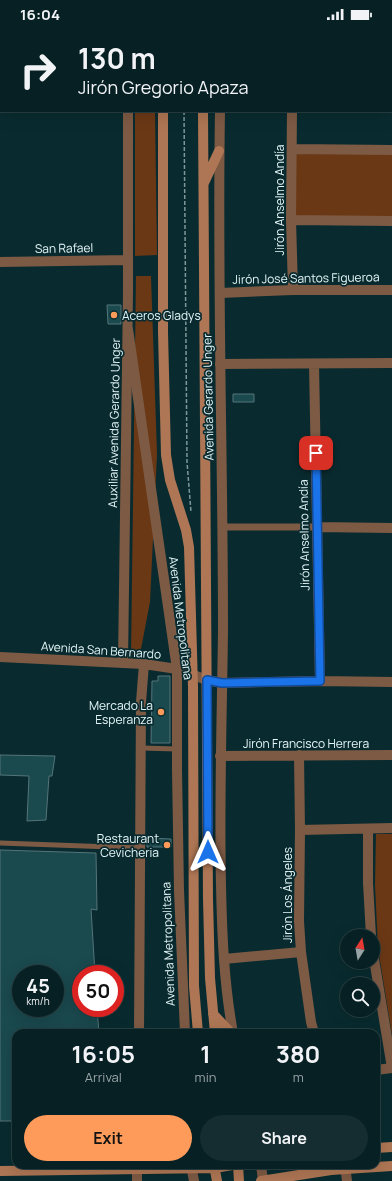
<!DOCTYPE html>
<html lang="en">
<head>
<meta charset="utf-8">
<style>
  :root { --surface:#072023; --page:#152d30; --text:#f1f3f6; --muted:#98a3a6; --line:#283e41; --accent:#ff9b5a }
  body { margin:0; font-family:Manrope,sans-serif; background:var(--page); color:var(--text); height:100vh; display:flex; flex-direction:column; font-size:15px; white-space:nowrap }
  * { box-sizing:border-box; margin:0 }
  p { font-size:13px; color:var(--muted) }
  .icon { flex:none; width:22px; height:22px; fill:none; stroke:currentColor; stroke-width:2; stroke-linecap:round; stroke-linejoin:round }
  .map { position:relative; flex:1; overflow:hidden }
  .sheet { position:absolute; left:12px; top:1001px; width:368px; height:140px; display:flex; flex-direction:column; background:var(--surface); border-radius:12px; box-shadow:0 4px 16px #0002,0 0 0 1px var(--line) }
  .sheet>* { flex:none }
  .banner { position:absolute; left:0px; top:0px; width:392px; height:84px; box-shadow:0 4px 16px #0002,0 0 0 1px var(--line); background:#072023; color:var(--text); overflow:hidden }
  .needle { width:26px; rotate:11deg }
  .controls { position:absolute; left:340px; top:901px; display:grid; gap:8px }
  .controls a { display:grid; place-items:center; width:40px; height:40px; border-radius:50%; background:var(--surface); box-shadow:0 4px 16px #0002,0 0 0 1px var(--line); font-size:20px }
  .speed { position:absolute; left:12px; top:937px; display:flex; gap:8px; font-size:20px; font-weight:700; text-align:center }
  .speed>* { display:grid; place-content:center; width:52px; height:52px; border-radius:50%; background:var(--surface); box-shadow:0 4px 16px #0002,0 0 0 1px var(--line); line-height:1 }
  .speed small { font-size:10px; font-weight:400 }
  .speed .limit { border:6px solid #d22; background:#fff; color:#111 }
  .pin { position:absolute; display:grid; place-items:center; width:34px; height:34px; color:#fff; margin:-17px; border-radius:8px; box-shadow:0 2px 6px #0006 }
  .me { position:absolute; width:44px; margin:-22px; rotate:0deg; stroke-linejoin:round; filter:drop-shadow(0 0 3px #0008) }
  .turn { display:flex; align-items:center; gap:14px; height:84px; padding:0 12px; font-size:18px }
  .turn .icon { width:52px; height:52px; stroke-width:2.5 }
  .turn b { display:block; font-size:28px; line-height:34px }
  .eta { display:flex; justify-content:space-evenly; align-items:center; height:68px; text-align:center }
  .eta b { font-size:24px; font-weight:700; line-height:28px }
  .cta { display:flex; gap:8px; margin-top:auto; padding:8px 12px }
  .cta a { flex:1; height:46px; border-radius:24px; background:var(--accent); color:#111; font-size:16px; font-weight:700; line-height:46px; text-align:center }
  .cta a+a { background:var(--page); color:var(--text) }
  .status { display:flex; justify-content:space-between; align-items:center; height:28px; padding:0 20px; background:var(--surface); direction:ltr }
  .status svg { height:11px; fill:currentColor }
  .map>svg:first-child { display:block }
  .green { fill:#6b3815 }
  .building { fill:#1a494e; stroke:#547579; fill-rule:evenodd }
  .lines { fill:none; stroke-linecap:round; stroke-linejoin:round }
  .path { stroke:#7d979a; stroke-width:1.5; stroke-dasharray:4 2; stroke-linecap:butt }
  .service { stroke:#7d5a44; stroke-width:5 }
  .pedestrian { stroke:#7d5a44; stroke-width:7 }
  .minor { stroke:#7d5a44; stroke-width:10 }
  .tertiary { stroke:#7d5a44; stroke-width:10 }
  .secondary { stroke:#ae7654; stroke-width:10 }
  .route-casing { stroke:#114b97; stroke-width:10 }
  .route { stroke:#1a73e8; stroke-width:7 }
  .poi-dot { fill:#ff9b5a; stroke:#092b2f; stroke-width:1.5 }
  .labels { text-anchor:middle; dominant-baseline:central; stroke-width:3.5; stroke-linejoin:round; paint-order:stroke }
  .street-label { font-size:12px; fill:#e4f6f8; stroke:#092b2f }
  .poi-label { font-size:12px; fill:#e4f6f8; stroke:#092b2f; text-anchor:end }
</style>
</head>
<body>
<div class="status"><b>16:04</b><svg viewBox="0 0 49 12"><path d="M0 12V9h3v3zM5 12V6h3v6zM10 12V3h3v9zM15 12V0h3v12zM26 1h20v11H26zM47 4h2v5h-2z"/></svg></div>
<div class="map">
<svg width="392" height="1153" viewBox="0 0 392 1153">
  <rect width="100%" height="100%" fill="#092b2f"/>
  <path class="green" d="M135,83H155L157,227L135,228Z
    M295,124L392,125V188H295Z
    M136,248H151L157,426L150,574L140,626L131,627Z
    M376,806H392V1007L378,920L375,857Z"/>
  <path class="building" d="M107,277H121V296H108Z
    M233,366H254V374H233Z
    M158,648H170V715H151L152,653H158Z
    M0,727L55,728L52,748H49L46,792L27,793L29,748L0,747Z
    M147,810L171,811V819H147Z
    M0,822L96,825L97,882L91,881L95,946H81V980H97L99,1005H16V1093H0ZM21,946H55V980H21Z"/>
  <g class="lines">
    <path class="path" d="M183,0V1
      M184,83L187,434L191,484"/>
    <path class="service" d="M141,720L177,721
      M0,815L140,820"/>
    <path class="pedestrian" d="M222,499H317"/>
    <path class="minor" d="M128,1V0
      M292,1V0
      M391,53H392
      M292,83L291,192L293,262
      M292,121L392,122
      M291,192L392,193
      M0,234L128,232
      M220,265L293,262H392
      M220,336L392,335
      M314,336L320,653
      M317,499L392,500
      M123,635L128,264V83
      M222,655L320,653L392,654
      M299,727L300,802L299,893L301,924L311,994L314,1005
      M220,728L392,727
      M368,801V855L371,908
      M300,802L392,800
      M373,925L392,1040
      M224,931L301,924
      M376,1042L392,1040
      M345,1137L347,1153"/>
    <path class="tertiary" d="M221,1V0
      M220,83C217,256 223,429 223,602C222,687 219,772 221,857C222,907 224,956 233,1005
      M128,301L177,641V742L179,862L185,1005
      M0,629L144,636L177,641L207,652L222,655
      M139,1005L141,674L144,636
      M191,1137L194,1153
      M261,1137L263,1153
      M137,1153V1137"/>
    <path class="secondary" d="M163,0V1
      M202,0V1
      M163,83V304L166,427L170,452L186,502L189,519L193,659L194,958L198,1005
      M203,83L208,871L210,950L215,1005
      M204,155L219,123
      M213,986L231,1005
      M376,1120L392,1119
      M214,1137L217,1153
      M238,1137L239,1153
      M0,1143L215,1140L232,1137
      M261,1153L331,1142L392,1138"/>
  </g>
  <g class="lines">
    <g class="route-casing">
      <path id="route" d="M208,824L207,652L222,655L320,653L316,425"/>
    </g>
    <use href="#route" class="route"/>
  </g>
  <g class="poi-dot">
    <circle cx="114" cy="287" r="4"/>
    <circle cx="161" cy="684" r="4"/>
    <circle cx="167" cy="817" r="4"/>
  </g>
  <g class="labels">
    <g class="street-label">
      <text transform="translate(279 172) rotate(-90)">Jirón Anselmo Andía</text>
      <text transform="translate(64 220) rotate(-1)">San Rafael</text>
      <text transform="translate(306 250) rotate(-1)">Jirón José Santos Figueroa</text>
      <text transform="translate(208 369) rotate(-91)">Avenida Gerardo Unger</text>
      <text transform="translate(114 395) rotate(-89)">Auxiliar Avenida Gerardo Unger</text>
      <text transform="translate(304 507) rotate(-91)">Jirón Anselmo Andía</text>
      <text transform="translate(181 590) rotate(83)">Avenida Metropolitana</text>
      <text transform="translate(101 622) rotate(4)">Avenida San Bernardo</text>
      <text x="306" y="715">Jirón Francisco Herrera</text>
      <text transform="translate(287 867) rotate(-90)">Jirón Los Ángeles</text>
      <text transform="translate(168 916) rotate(-92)">Avenida Metropolitana</text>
    </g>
    <g class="poi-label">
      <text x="122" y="287" text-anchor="start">Aceros Gladys</text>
      <text x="153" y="677">Mercado La<tspan x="153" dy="14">Esperanza</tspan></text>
      <text x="159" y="810">Restaurant<tspan x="159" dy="14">Cevicheria</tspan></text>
    </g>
  </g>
</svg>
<div class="controls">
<a><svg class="needle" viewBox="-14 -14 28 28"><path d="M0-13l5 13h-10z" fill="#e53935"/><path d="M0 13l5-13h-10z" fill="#98a3a6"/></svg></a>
<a><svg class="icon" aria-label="search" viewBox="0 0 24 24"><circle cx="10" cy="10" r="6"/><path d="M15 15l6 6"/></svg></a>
</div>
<div class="speed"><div>45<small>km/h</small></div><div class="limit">50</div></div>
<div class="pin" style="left:316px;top:425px;background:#d93025"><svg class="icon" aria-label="arrive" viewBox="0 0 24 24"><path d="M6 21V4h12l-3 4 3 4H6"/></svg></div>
<svg class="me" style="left:208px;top:824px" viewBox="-20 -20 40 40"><path d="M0-17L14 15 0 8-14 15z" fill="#1a73e8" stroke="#fff" stroke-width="4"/></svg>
<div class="banner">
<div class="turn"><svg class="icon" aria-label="right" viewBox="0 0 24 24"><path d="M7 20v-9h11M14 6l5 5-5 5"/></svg><div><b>130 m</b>Jirón Gregorio Apaza</div></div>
</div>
<section class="sheet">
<div class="eta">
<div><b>16:05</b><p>Arrival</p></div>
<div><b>1</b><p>min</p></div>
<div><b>380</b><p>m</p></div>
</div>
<div class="cta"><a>Exit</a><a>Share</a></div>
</section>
</div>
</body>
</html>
